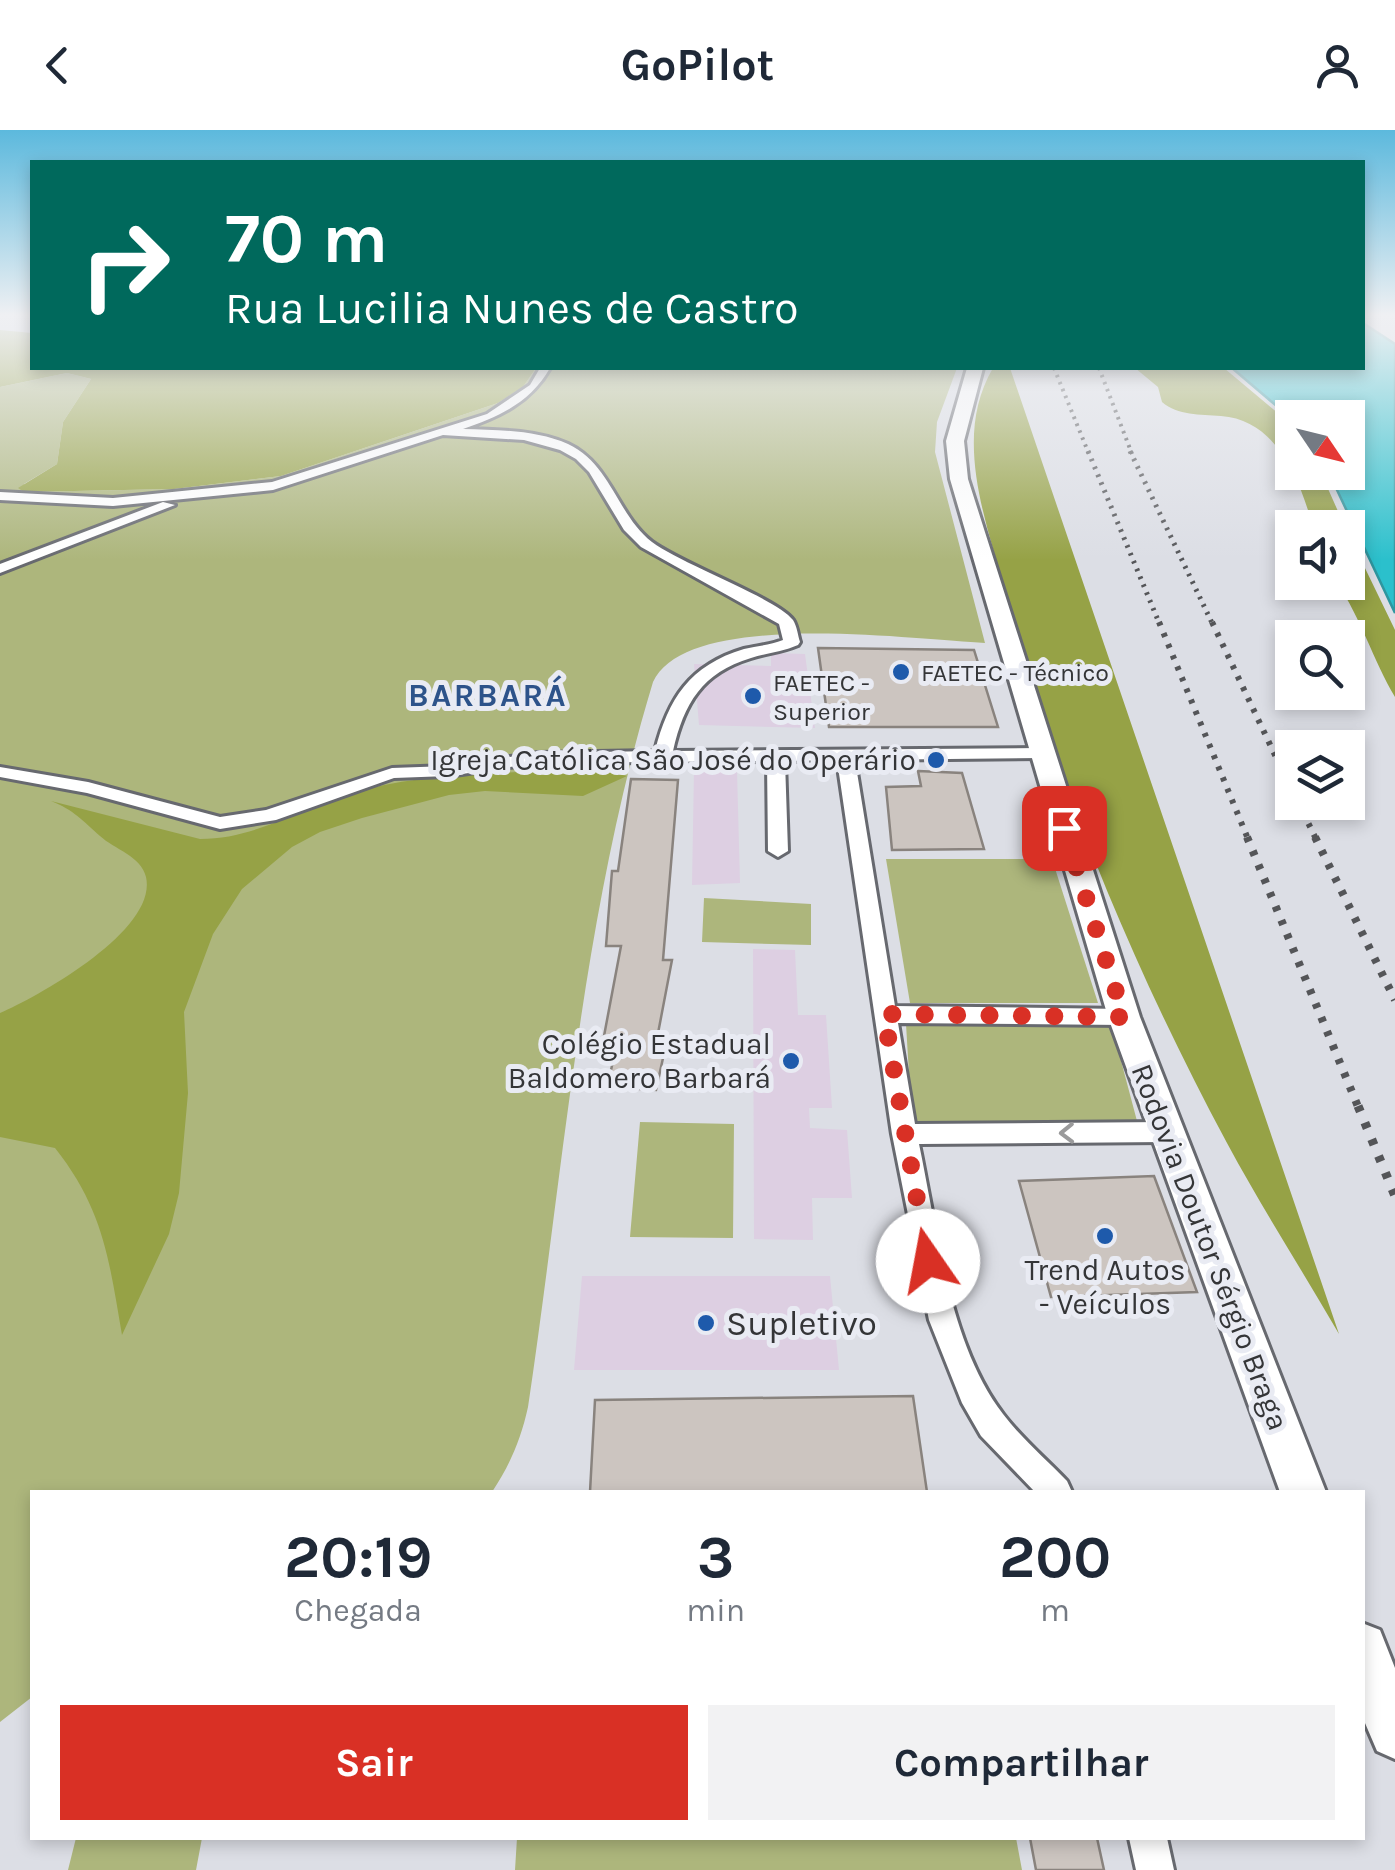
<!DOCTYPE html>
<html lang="pt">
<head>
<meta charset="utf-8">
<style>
  :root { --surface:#fff; --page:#f2f2f3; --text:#1f2937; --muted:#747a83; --accent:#d93025 }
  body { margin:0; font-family:Karla,sans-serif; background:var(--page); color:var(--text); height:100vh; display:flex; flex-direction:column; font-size:38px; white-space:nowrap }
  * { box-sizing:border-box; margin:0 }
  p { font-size:32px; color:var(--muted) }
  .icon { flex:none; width:55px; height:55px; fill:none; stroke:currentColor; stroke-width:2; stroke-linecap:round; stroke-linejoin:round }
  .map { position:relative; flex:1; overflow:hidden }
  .panel { position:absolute; left:30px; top:1360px; width:1335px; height:350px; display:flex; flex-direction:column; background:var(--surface); border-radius:0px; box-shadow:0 5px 15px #0003 }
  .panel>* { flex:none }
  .top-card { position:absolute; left:30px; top:30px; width:1335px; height:210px; border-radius:0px; box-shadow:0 5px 15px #0003; background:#00695c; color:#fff; overflow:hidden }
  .needle { width:65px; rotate:125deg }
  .buttons { position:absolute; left:1275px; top:270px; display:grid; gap:20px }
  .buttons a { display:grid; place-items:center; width:90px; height:90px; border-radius:0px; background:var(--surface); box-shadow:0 5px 15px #0003; font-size:50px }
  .pin { position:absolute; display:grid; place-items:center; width:85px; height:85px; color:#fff; margin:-42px; border-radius:20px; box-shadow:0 5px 15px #0006 }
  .me { position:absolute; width:110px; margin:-55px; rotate:348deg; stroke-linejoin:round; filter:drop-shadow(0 0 8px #0008) }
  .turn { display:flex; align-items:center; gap:35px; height:210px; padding:0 30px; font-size:45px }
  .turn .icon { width:130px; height:130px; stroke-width:2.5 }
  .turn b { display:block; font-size:70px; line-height:85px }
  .eta { display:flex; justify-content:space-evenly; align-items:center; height:170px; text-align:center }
  .eta b { font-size:60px; font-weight:700; line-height:70px }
  .primary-button { display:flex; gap:20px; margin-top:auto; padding:20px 30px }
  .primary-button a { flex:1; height:115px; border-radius:0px; background:var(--accent); color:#fff; font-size:40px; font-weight:700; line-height:115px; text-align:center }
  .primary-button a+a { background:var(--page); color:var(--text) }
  header { display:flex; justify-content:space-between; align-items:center; height:130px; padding:0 30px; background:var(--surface); font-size:45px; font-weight:700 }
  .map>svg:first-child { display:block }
  .education { fill:#ddcfe2 }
  .green { fill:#adb67c }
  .forest { fill:#96a246 }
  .water { fill:#2bc0cc; stroke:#2e969f; stroke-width:2.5 }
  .building { fill:#ccc5c0; stroke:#89837e; stroke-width:2.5 }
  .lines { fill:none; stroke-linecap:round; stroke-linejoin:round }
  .street-casing { stroke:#67696f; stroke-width:6 }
  .secondary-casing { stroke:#67696f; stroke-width:6 }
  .street { fill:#fff; fill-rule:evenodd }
  .secondary { fill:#fff; fill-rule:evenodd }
  .rail-far4 { stroke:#545558; stroke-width:4; stroke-dasharray:2.5 5; stroke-linecap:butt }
  .rail-far3 { stroke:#545558; stroke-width:5; stroke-dasharray:2.5 6; stroke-linecap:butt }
  .rail-far2 { stroke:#545558; stroke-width:6; stroke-dasharray:4 8; stroke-linecap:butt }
  .rail-far1 { stroke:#545558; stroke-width:8; stroke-dasharray:5 10; stroke-linecap:butt }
  .rail { stroke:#545558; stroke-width:9; stroke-dasharray:6 12; stroke-linecap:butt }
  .oneway { stroke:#9a9a9b }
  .route { stroke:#d93025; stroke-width:18; stroke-dasharray:0 32.4 }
  .poi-dot { fill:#1e5aab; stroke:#e9ebf3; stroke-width:4 }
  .labels { text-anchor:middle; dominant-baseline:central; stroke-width:10; stroke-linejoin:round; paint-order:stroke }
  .far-poi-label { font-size:25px; fill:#343537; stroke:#e9ebf3; text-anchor:start }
  .poi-label { font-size:30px; fill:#343537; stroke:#e9ebf3; text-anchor:end }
  .street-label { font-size:30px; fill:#343537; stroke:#e9ebf3 }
  .far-district-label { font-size:32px; font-weight:bold; letter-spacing:2.5px; fill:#2d538a; stroke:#e9ebf3 }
  .near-poi-label { font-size:35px; fill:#343537; stroke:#e9ebf3; text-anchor:start }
</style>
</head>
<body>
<header><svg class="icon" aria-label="back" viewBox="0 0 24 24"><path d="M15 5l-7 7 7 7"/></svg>GoPilot<svg class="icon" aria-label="person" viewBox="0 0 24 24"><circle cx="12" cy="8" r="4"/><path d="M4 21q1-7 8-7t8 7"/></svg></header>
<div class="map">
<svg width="1395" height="1740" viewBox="0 0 1395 1740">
  <rect width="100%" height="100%" fill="#dcdee5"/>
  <path class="education" d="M771,523L805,524L815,598L699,595L694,534L771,536Z
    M694,640L737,641L740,753L692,755Z
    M753,819L795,820L798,885H826L832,978H809L810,998L847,1000L852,1068H812L813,1110L754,1109Z
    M582,1146H830L839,1240H574Z"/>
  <path class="green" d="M536,238H957L937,292L935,322L985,513C915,510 687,478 653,552C582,786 564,1036 528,1277C521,1309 510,1335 492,1362H32V1567L0,1592V257L67,243L91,249L63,292L57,334L24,354V362L174,359L281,346L498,273L523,257Z
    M886,729H1052L1098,873H910Z
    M704,768L811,774V815L702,812Z
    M1111,893L1137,991L912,994L906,894Z
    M640,992L734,994L733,1108L630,1107Z
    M76,1708H202L196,1740H68Z
    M517,1708H1016L1022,1740H515Z"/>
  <path class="forest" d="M0,200L32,203V238H536L523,257L498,273L281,346L174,359L24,362L18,358L57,334L63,292L91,249L67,243L0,257Z
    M993,238H1010L1339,1204C1302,1140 1262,1078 1227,1013C1133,838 1055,650 1004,458C985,387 953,306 993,238Z
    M1135,238H1224L1292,295V342L1321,343L1345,397H1313C1300,350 1277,290 1221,286C1200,284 1178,286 1162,272L1158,257Z
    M1348,403L1395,500V567C1373,530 1361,488 1337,453L1348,452Z
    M595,639L627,646L583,666L485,661L449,665L362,688L320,702L292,717L242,759L213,804L184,882L188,963L179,1063L169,1104L122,1205C109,1130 104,1080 55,1018L0,1007V883C39,866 158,800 146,747C141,726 114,719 100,706C83,691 74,680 51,671L200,709C262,709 308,672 367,659C440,641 520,643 595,639Z"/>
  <path class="water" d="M1363,193L1395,214V483L1329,343L1348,342V288L1292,289L1232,238H1362Z"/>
  <path class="building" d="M818,518L974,520L998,597H829Z
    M918,641L962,643L984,719L892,720L886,657L921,656Z
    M631,649L678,650L663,830H672L655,919H665L656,960L607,957L619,906H604L621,816H606L612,741H618Z
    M1154,1046L1197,1162L1051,1167L1019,1051Z
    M913,1266L927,1362H590L595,1270Z
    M1030,1708H1097L1104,1740H1036Z"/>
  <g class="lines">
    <g class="street-casing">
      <path id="street" d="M540,238H550C531,272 499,287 463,299C498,300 536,300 568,314C611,334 617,385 652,412C683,435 776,468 793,490C797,496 798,506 800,512L798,515C782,522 766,523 751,528C702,543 684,573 673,621L1040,618L1049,623L1040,628L855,630L895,876L1124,879L1132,881L1135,887L1132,893L1124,895L898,893L915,994L1165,992L1174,995L1177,1002L1174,1009L1165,1012L919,1014C937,1099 949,1214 1003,1284C1021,1308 1046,1329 1067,1351L1072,1362H1035L981,1306L962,1273L929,1190L892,1004L837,630L785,631L788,721L778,727L768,721L767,631L538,633L448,646L394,648L276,690L220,699L87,663L0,647V637L88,652L220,687L266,680L392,638L448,636L538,623L655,621C668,569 690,535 744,519C757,516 771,515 783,510L779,494L641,417L624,400L589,342L576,329L560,320L524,310L443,305L273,360L113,376L0,370V362L113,368L272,352L487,284L530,255Z
        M163,372L175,375L0,443V434Z
        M1129,1708H1167L1174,1740H1136Z"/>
    </g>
    <g class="secondary-casing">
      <path id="secondary" d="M967,238H983L964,311L968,349L1140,887L1326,1362H1280L1108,887L950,349L946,311Z
        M1362,1493L1380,1500L1395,1538V1629L1377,1621L1362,1586Z"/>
    </g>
    <use href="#street" class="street"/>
    <use href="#secondary" class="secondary"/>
    <path class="rail-far4" d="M1054,238L1089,324
      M1099,238L1132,324"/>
    <path class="rail-far3" d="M1088,321L1160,495
      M1130,321L1213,495"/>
    <path class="rail-far2" d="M1159,492L1248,709
      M1212,492L1292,661
      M1298,672L1316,709"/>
    <path class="rail-far1" d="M1247,707L1359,979
      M1315,707L1395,870"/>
    <path class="rail" d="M1358,976L1395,1066"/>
  </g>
  <defs><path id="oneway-chevron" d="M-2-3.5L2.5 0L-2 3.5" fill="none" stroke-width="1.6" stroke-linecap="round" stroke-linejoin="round" transform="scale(2.5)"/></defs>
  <use class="oneway" href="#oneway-chevron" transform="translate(1067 1003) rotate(179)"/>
  <linearGradient id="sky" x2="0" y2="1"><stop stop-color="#5cb9dd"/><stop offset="0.43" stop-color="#eff0f3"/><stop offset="1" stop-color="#eff0f3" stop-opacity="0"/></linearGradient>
  <rect width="1395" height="430" fill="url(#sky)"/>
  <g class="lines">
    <path class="route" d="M928,1131L884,884L1124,887L1064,698"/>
  </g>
  <g class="poi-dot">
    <circle cx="901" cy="542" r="10"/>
    <circle cx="753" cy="566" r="10"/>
    <circle cx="936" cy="630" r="10"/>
    <circle cx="791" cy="931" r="10"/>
    <circle cx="1105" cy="1106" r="10"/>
    <circle cx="706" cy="1193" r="10"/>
  </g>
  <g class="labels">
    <g class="far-poi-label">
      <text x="921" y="542">FAETEC - Técnico</text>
      <text x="773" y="552">FAETEC -<tspan x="773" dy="29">Superior</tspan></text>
    </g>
    <g class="poi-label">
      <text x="916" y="630">Igreja Católica São José do Operário</text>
      <text x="771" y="914">Colégio Estadual<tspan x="771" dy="34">Baldomero Barbará</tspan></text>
      <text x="1105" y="1140" text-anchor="middle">Trend Autos<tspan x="1105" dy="34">- Veículos</tspan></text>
    </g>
    <g class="street-label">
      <text transform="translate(1210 1117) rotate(69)">Rodovia Doutor Sérgio Braga</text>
    </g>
    <g class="far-district-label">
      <text x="488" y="565">BARBARÁ</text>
    </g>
    <g class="near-poi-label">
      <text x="726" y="1193">Supletivo</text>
    </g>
  </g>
</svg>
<div class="buttons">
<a><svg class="needle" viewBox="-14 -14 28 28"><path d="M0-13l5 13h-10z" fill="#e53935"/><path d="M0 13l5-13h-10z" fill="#747a83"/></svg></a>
<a><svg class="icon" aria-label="sound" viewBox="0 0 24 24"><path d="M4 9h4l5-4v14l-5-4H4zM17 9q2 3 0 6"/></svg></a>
<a><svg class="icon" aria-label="search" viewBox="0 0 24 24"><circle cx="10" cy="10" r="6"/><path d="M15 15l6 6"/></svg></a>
<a><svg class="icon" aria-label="layers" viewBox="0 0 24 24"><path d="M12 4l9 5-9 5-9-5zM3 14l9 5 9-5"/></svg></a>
</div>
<div class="pin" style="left:1064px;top:698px;background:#d93025"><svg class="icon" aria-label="arrive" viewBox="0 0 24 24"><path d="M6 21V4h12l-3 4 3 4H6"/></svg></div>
<svg class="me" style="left:928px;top:1131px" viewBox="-20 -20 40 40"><circle r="19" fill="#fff"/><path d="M0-13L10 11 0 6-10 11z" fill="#d93025"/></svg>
<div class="top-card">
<div class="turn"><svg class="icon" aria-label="right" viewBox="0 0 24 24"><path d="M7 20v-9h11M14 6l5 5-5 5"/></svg><div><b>70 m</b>Rua Lucilia Nunes de Castro</div></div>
</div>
<section class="panel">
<div class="eta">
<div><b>20:19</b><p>Chegada</p></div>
<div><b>3</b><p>min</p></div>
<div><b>200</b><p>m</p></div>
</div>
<div class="primary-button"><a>Sair</a><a>Compartilhar</a></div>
</section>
</div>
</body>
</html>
